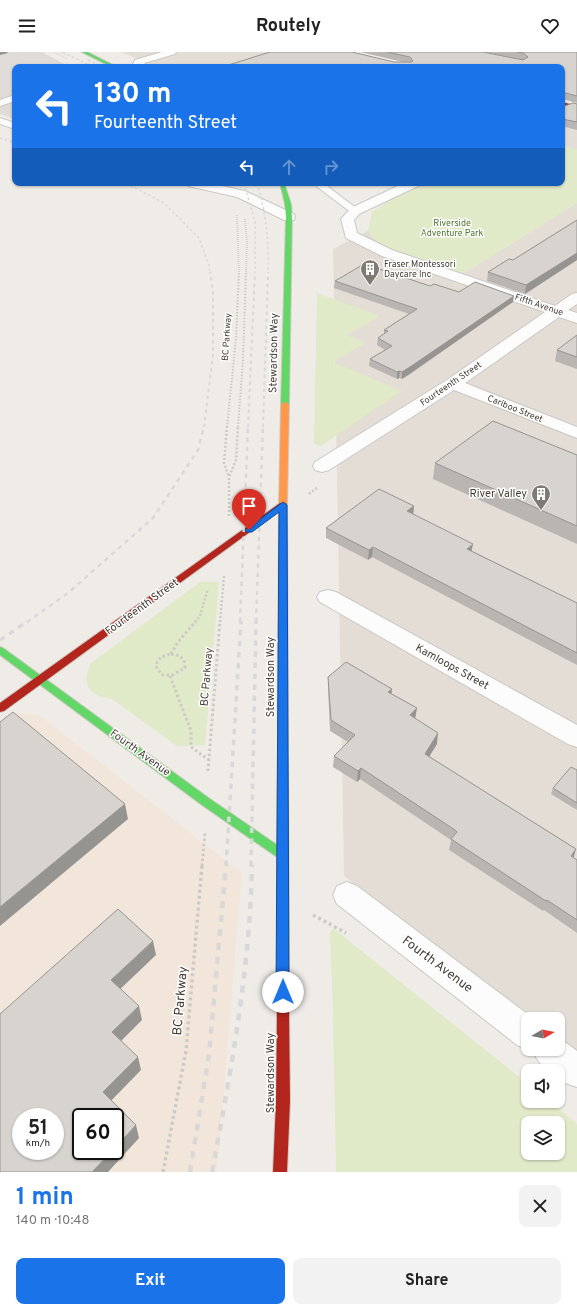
<!DOCTYPE html>
<html lang="en">
<head>
<meta charset="utf-8">
<style>
  :root { --surface:#fff; --page:#f2f2f2; --text:#222; --muted:#767676; --accent:#1a73e8 }
  body { margin:0; font-family:Overpass,sans-serif; background:var(--page); color:var(--text); height:100vh; display:flex; flex-direction:column; font-size:15px; white-space:nowrap }
  * { box-sizing:border-box; margin:0 }
  p { font-size:13px; color:var(--muted) }
  .icon { flex:none; width:22px; height:22px; fill:none; stroke:currentColor; stroke-width:2; stroke-linecap:round; stroke-linejoin:round }
  .map { position:relative; height:1120px; overflow:hidden }
  .sheet { display:flex; flex-direction:column; background:var(--surface); flex:1 }
  .sheet>* { flex:none }
  .top-card { position:absolute; left:12px; top:12px; width:553px; height:122px; border-radius:8px; box-shadow:0 1px 3px #0004; background:#1a73e8; color:#fff; overflow:hidden }
  .needle { width:26px; rotate:80deg }
  .buttons { position:absolute; left:521px; top:960px; display:grid; gap:8px }
  .buttons a { display:grid; place-items:center; width:44px; height:44px; border-radius:8px; background:var(--surface); box-shadow:0 1px 3px #0004; font-size:20px }
  .speed { position:absolute; left:12px; top:1056px; display:flex; gap:8px; font-size:20px; font-weight:700; text-align:center }
  .speed>* { display:grid; place-content:center; width:52px; height:52px; border-radius:50%; background:var(--surface); box-shadow:0 1px 3px #0004; line-height:1 }
  .speed small { font-size:10px; font-weight:400 }
  .speed .limit { border:2px solid #111; border-radius:6px; background:#fff; color:#111 }
  .pin { position:absolute; display:grid; place-items:center; width:34px; height:34px; color:#fff; margin:-41px -17px; border-radius:50% 50% 50% 0; rotate:-45deg; box-shadow:0 0 4px #0007 }
  .pin .icon { rotate:45deg }
  .me { position:absolute; width:44px; margin:-22px; rotate:0deg; stroke-linejoin:round; filter:drop-shadow(0 0 3px #0008) }
  .turn { display:flex; align-items:center; gap:14px; height:84px; padding:0 16px; font-size:18px }
  .turn .icon { width:52px; height:52px; stroke-width:2.5 }
  .turn b { display:block; font-size:28px; line-height:34px }
  .lanes { display:flex; align-items:center; height:38px; padding:0 16px; background:#0003; justify-content:center; gap:20px; direction:ltr }
  .lanes .off { opacity:.35 }
  .round { display:grid; place-items:center; flex:none; width:42px; height:42px; border-radius:8px; background:var(--page) }
  .summary { display:flex; align-items:center; justify-content:space-between; height:68px; padding:0 16px }
  h1 { font-size:24px; font-weight:700; line-height:30px; color:var(--accent) }
  .cta { display:flex; gap:8px; margin-top:auto; padding:8px 16px }
  .cta a { flex:1; height:46px; border-radius:8px; background:var(--accent); color:#fff; font-size:16px; font-weight:700; line-height:46px; text-align:center }
  .cta a+a { background:var(--page); color:var(--text) }
  header { display:flex; justify-content:space-between; align-items:center; height:52px; padding:0 16px; background:var(--surface); font-size:18px; font-weight:700 }
  .map>svg:first-child { display:block }
  .residential { fill:#e3ddd5 }
  .commercial { fill:#f2e6db; fill-rule:evenodd }
  .industrial { fill:#dfdbd6 }
  .green { fill:#e0e9c8; fill-rule:evenodd }
  .parking { fill:#dedbd8 }
  .lines { fill:none; stroke-linecap:round; stroke-linejoin:round }
  .lane-casing { stroke:#cbc8c4; stroke-width:2 }
  .street-casing { stroke:#cbc8c4; stroke-width:2 }
  .fast-casing { stroke:#cec9c0; stroke-width:2 }
  .slow-casing { stroke:#cec9c0; stroke-width:2 }
  .jam-casing { stroke:#cec9c0; stroke-width:2 }
  .path-far5 { stroke:#cdcac6; stroke-width:1; stroke-dasharray:1 1; stroke-linecap:butt }
  .path-far4 { stroke:#cdcac6; stroke-width:1.5; stroke-dasharray:1 1; stroke-linecap:butt }
  .path-far3 { stroke:#cdcac6; stroke-width:2; stroke-dasharray:1.5 1.5; stroke-linecap:butt }
  .path-far2 { stroke:#cdcac6; stroke-width:2.5; stroke-dasharray:2 2; stroke-linecap:butt }
  .path-far1 { stroke:#cdcac6; stroke-width:3; stroke-dasharray:2.5 2.5; stroke-linecap:butt }
  .path { stroke:#cdcac6; stroke-width:3.5; stroke-dasharray:3 3; stroke-linecap:butt }
  .lane { fill:#fdfcfc; fill-rule:evenodd }
  .street { fill:#fdfcfc; fill-rule:evenodd }
  .fast { fill:#63d668; fill-rule:evenodd }
  .slow { fill:#ff974d; fill-rule:evenodd }
  .jam { fill:#b3261e; fill-rule:evenodd }
  .rail-far4 { stroke:#d9d8d8; stroke-width:1.5; stroke-dasharray:2.5 2.5; stroke-linecap:butt }
  .rail-far3 { stroke:#d9d8d8; stroke-width:2; stroke-dasharray:3.5 3.5; stroke-linecap:butt }
  .rail-far2 { stroke:#d9d8d8; stroke-width:2.5; stroke-dasharray:4.5 4.5; stroke-linecap:butt }
  .rail-far1 { stroke:#d9d8d8; stroke-width:3.5; stroke-dasharray:5.5 5.5; stroke-linecap:butt }
  .rail { stroke:#d9d8d8; stroke-width:4.5; stroke-dasharray:7 7; stroke-linecap:butt }
  .wall { fill:#b9b5b2 }
  .shaded-wall { fill:#969491 }
  .building { fill:#d7d3cf; stroke:#969491; fill-rule:evenodd }
  .route { fill:#1a73e8; stroke:#114b97 }
  .labels { text-anchor:middle; dominant-baseline:central; stroke-width:3; stroke-linejoin:round; paint-order:stroke }
  .far-park-label { font-size:9px; fill:#4e7529; stroke:#fff }
  .far-poi-label { font-size:9px; fill:#453d35; stroke:#fff; text-anchor:start }
  .far-street-label { font-size:9px; fill:#453d35; stroke:#fff }
  .street-label { font-size:11px; fill:#453d35; stroke:#fff }
  .poi-label { font-size:11px; fill:#453d35; stroke:#fff; text-anchor:end }
  .near-street-label { font-size:13px; fill:#453d35; stroke:#fff }
</style>
</head>
<body>
<header><svg class="icon" aria-label="menu" viewBox="0 0 24 24"><path d="M4 6h16M4 12h16M4 18h16"/></svg>Routely<svg class="icon" aria-label="heart" viewBox="0 0 24 24"><path d="M12 20l-8-8c-3-5 5-10 8-4 3-6 11-1 8 4z"/></svg></header>
<div class="map">
<svg width="577" height="1120" viewBox="0 0 577 1120">
  <rect width="100%" height="100%" fill="#efece8"/>
  <path class="residential" d="M121,0H317L382,15H156Z
    M562,56L577,60V98L562,94Z
    M577,151V1002L558,987V967H531L344,824L333,197L368,179L386,201L458,225Z"/>
  <path class="commercial" d="M17,661L39,663L242,821L217,1120H0V672ZM21,1065H55V1099H21ZM81,1065H115V1099H81Z"/>
  <path class="industrial" d="M0,0H42L70,15H15V67L0,62Z"/>
  <path class="green" d="M562,94L577,98V151L458,225L386,201L368,179L372,160L399,142L420,131H562Z
    M317,241L380,264L347,283L365,291L333,310L402,339L321,394L314,392Z
    M200,530H219L205,693L177,694L112,647C89,644 80,632 91,611Z
    M334,877L528,1032V1049H549L577,1072V1120H336L333,960L330,879ZM528,1071H558V1101H528Z"/>
  <path class="parking" d="M0,19L15,25V35L0,39Z"/>
  <g class="lines">
    <g class="lane-casing">
      <path id="lane" d="M312,131H323L360,159L358,161H352Z"/>
    </g>
    <g class="street-casing">
      <path id="street" d="M162,0H176L175,2L144,11L149,15H137L133,12L135,8Z
        M15,43V49L0,54V48Z
        M0,66L15,71V77L0,72Z
        M186,131H208L245,139L294,162L295,165L294,168H284L237,145L188,134Z
        M404,131H420L418,134L359,162L354,168L357,181L392,198L555,254L572,242L577,241V252L568,258L577,261V271L559,265L465,331L577,375V386L454,338L329,418L322,420L315,418L313,414L315,410L447,328L545,260L382,204L346,186L341,167L351,156Z
        M328,538L336,540L577,673V695L568,692L320,550L317,545L320,540Z
        M347,830L357,834L534,967H528V997H530L528,998L517,993L337,852L333,843L337,834Z
        M558,985L577,999V1035L565,1031L558,1025V1019C544,1019 537,1009 532,997H558Z"/>
    </g>
    <g class="fast-casing">
      <path id="fast" d="M82,0H87L117,15H112Z
        M280,131H284L291,152L292,165L289,352L285,354L281,352L286,165L285,152Z
        M0,595L3,596L210,747L277,793L278,696L279,693L283,692L287,693L288,696L289,957L288,961L283,963L278,961L277,957V805L202,753L0,603Z"/>
    </g>
    <g class="slow-casing">
      <path id="slow" d="M285,350L289,352L287,453L288,696L287,699L283,700L279,699L278,696L279,453L281,352Z"/>
    </g>
    <g class="jam-casing">
      <path id="jam" d="M562,50L577,54V56L562,52Z
        M280,451H286L287,453L4,659L0,660V651Z
        M283,951L288,953L289,957L290,1049L287,1120H273L276,1049L277,957L278,953Z"/>
    </g>
    <path class="path-far5" d="M54,0L67,7
      M60,0L66,3"/>
    <path class="path-far4" d="M237,163L239,221
      M245,167L247,191L246,221"/>
    <path class="path-far3" d="M227,375L236,287L239,220
      M238,375L243,308L246,220"/>
    <path class="path-far2" d="M227,374L224,411L229,425
      M309,442L318,435
      M229,464V425L236,408L238,374
      M195,570L200,564L208,537
      M220,570L224,524"/>
    <path class="path-far1" d="M171,602L178,590L196,569
      M171,602C180,603 185,606 185,616L172,623H163L157,617L156,612L161,605Z
      M170,624L191,679V695L209,708
      M208,719L220,569
      M202,814L205,781"/>
    <path class="path" d="M313,863L346,881
      M163,1120L186,999L202,813"/>
    <use href="#lane" class="lane"/>
    <use href="#street" class="street"/>
    <use href="#fast" class="fast"/>
    <use href="#slow" class="slow"/>
    <use href="#jam" class="jam"/>
    <path class="rail-far4" d="M63,0L93,15
      M88,8L103,15
      M0,86L15,91
      M126,131L164,151L199,186L209,213L210,221
      M244,131L255,170V221
      M257,131C266,160 269,191 268,221"/>
    <path class="rail-far3" d="M204,375L213,303V239L210,220
      M248,375L255,220
      M263,375L268,220"/>
    <path class="rail-far2" d="M27,570L68,541L153,466L198,398L204,374
      M240,570L248,374
      M256,570L263,374"/>
    <path class="rail-far1" d="M0,588L28,569
      M226,814L241,569
      M251,814L256,569"/>
    <path class="rail" d="M190,1120L209,1003L226,813
      M212,1120C231,1019 250,916 252,813"/>
  </g>
  <path class="wall" d="M360,0H483L523,8L485,0H577V51L562,47V55L577,52V78L562,74V15H222L403,10Z
    M577,168V208L525,242L487,229L488,220L513,208Z
    M335,229L430,234L459,240L514,244L513,250L409,323L402,327L399,326L397,327L369,314L370,307L385,298L377,293L378,286L384,282V278L409,262L334,236Z
    M577,283V317L555,309L557,298Z
    M577,403V492L433,427L435,411Z
    M414,454L413,462L472,499L577,551V613L372,505L368,508L326,486V476Z
    M328,625L392,642L417,656L415,666L437,692L429,704L577,808V881L544,858L543,859L449,798L451,788L360,727L357,730L333,715L334,704L348,690L330,679L328,636Z
    M577,718V758L551,742L553,736Z"/>
  <path class="shaded-wall" d="M0,0H7L8,1L0,3Z
    M577,201V208L525,242L526,233Z
    M514,244L513,250L402,327V320Z
    M400,319L399,326L397,327V320Z
    M414,454L413,464L407,459Z
    M473,492L471,502L467,497Z
    M373,495L372,505L368,508L369,498Z
    M392,637L391,648L388,640Z
    M417,656L415,667L410,663Z
    M438,681L437,692L424,713L425,702Z
    M361,716L360,727L357,730L358,719Z
    M125,752L128,767L0,874V855Z
    M576,797L573,808L571,804Z
    M153,889L156,903L115,942L111,928Z
    M139,954L142,968L116,994L112,980Z
    M138,1005L141,1018L107,1053L103,1040Z
    M136,1073L139,1086L108,1120H92L112,1099H115V1096Z"/>
  <path class="building" d="M270,0H352L394,10H411L413,9L410,5L387,0H483L523,8L528,5L523,1L517,0H577V44L562,40V55L573,51L577,52V70L562,67V15H222Z
    M577,168V201L526,233L488,220L509,207L513,208Z
    M364,212L430,234L434,232L459,240L475,230L514,244L410,315L402,320L400,319L397,320L370,307L392,294L378,286L388,279L384,278L417,257L335,229Z
    M577,283V305L557,298Z
    M493,369L577,403V474L435,411Z
    M379,437L414,454L407,459L473,492L467,497L577,551V601L373,495L369,498L326,476Z
    M346,610L392,637L388,640L417,656L410,663L438,681L425,702L576,797L571,804L577,808V868L547,848L546,849L451,787L457,780L455,778L361,716L358,719L334,704L355,683L331,668L328,625Z
    M13,660L125,752L0,855V670Z
    M571,715L577,718V751L553,736Z
    M118,857L153,889L111,928L139,954L112,980L138,1005L103,1040L136,1073L115,1096V1065H81V1099H112L92,1120H0V962ZM21,1065H55V1099H21Z"/>
  <path class="route" d="M283,450L287,453L289,940L287,944L283,946L278,944L276,940L279,460L252,480H246L245,478Z"/>
  <defs>
    <g id="building-pin" transform="scale(1)"><path d="M0 17L-7.5 6A9.5 9.5 0 1 1 7.5 6Z" fill="#807a74" stroke="#fff"/><path d="M-4-6H4V6H1V3H-1V6H-4ZM-2.5-4.3h1.7v1.8h-1.7ZM.8-4.3h1.7v1.8H.8ZM-2.5-1h1.7V.8h-1.7ZM.8-1h1.7V.8H.8Z" fill="#fff"/></g>
  </defs>
  <g fill-rule="evenodd">
    <use href="#building-pin" x="370" y="217"/>
    <use href="#building-pin" x="541" y="442"/>
  </g>
  <g class="labels">
    <g class="far-park-label">
      <text x="452" y="171">Riverside<tspan x="452" dy="10">Adventure Park</tspan></text>
    </g>
    <g class="far-poi-label">
      <text x="384" y="212">Fraser Montessori<tspan x="384" dy="10">Daycare Inc</tspan></text>
    </g>
    <g class="far-street-label">
      <text transform="translate(539 253) rotate(19)">Fifth Avenue</text>
      <text transform="translate(227 285) rotate(-86)">BC Parkway</text>
      <text transform="translate(451 332) rotate(-34)">Fourteenth Street</text>
      <text transform="translate(515 357) rotate(22)">Cariboo Street</text>
    </g>
    <g class="street-label">
      <text transform="translate(274 301) rotate(-89)">Stewardson Way</text>
      <text transform="translate(142 555) rotate(-36)">Fourteenth Street</text>
      <text transform="translate(452 615) rotate(29)">Kamloops Street</text>
      <text transform="translate(207 625) rotate(-85)">BC Parkway</text>
      <text transform="translate(271 625) rotate(-90)">Stewardson Way</text>
      <text transform="translate(140 701) rotate(36)">Fourth Avenue</text>
      <text transform="translate(271 1021) rotate(-90)">Stewardson Way</text>
    </g>
    <g class="poi-label">
      <text x="527" y="442">River Valley</text>
    </g>
    <g class="near-street-label">
      <text transform="translate(437 913) rotate(37)">Fourth Avenue</text>
      <text transform="translate(181 949) rotate(-85)">BC Parkway</text>
    </g>
  </g>
</svg>
<div class="buttons">
<a><svg class="needle" viewBox="-14 -14 28 28"><path d="M0-13l5 13h-10z" fill="#e53935"/><path d="M0 13l5-13h-10z" fill="#767676"/></svg></a>
<a><svg class="icon" aria-label="sound" viewBox="0 0 24 24"><path d="M4 9h4l5-4v14l-5-4H4zM17 9q2 3 0 6"/></svg></a>
<a><svg class="icon" aria-label="layers" viewBox="0 0 24 24"><path d="M12 4l9 5-9 5-9-5zM3 14l9 5 9-5"/></svg></a>
</div>
<div class="speed"><div>51<small>km/h</small></div><div class="limit">60</div></div>
<div class="pin" style="left:249px;top:478px;background:#d93025"><svg class="icon" aria-label="arrive" viewBox="0 0 24 24"><path d="M6 21V4h12l-3 4 3 4H6"/></svg></div>
<svg class="me" style="left:283px;top:940px" viewBox="-20 -20 40 40"><circle r="19" fill="#fff"/><path d="M0-13L10 11 0 6-10 11z" fill="#1a73e8"/></svg>
<div class="top-card">
<div class="turn"><svg class="icon" aria-label="left" viewBox="0 0 24 24"><path d="M17 20v-9H6M10 6l-5 5 5 5"/></svg><div><b>130 m</b>Fourteenth Street</div></div>
<div class="lanes"><svg class="icon" aria-label="left" viewBox="0 0 24 24"><path d="M17 20v-9H6M10 6l-5 5 5 5"/></svg><svg class="icon off" aria-label="ahead" viewBox="0 0 24 24"><path d="M12 20V5M6 11l6-6 6 6"/></svg><svg class="icon off" aria-label="right" viewBox="0 0 24 24"><path d="M7 20v-9h11M14 6l5 5-5 5"/></svg></div>
</div>
</div>
<section class="sheet">
<div class="summary"><div><h1>1 min</h1><p>140 m · 10:48</p></div><a class="round"><svg class="icon" aria-label="close" viewBox="0 0 24 24"><path d="M6 6l12 12M18 6L6 18"/></svg></a></div>
<div class="cta"><a>Exit</a><a>Share</a></div>
</section>
</body>
</html>
